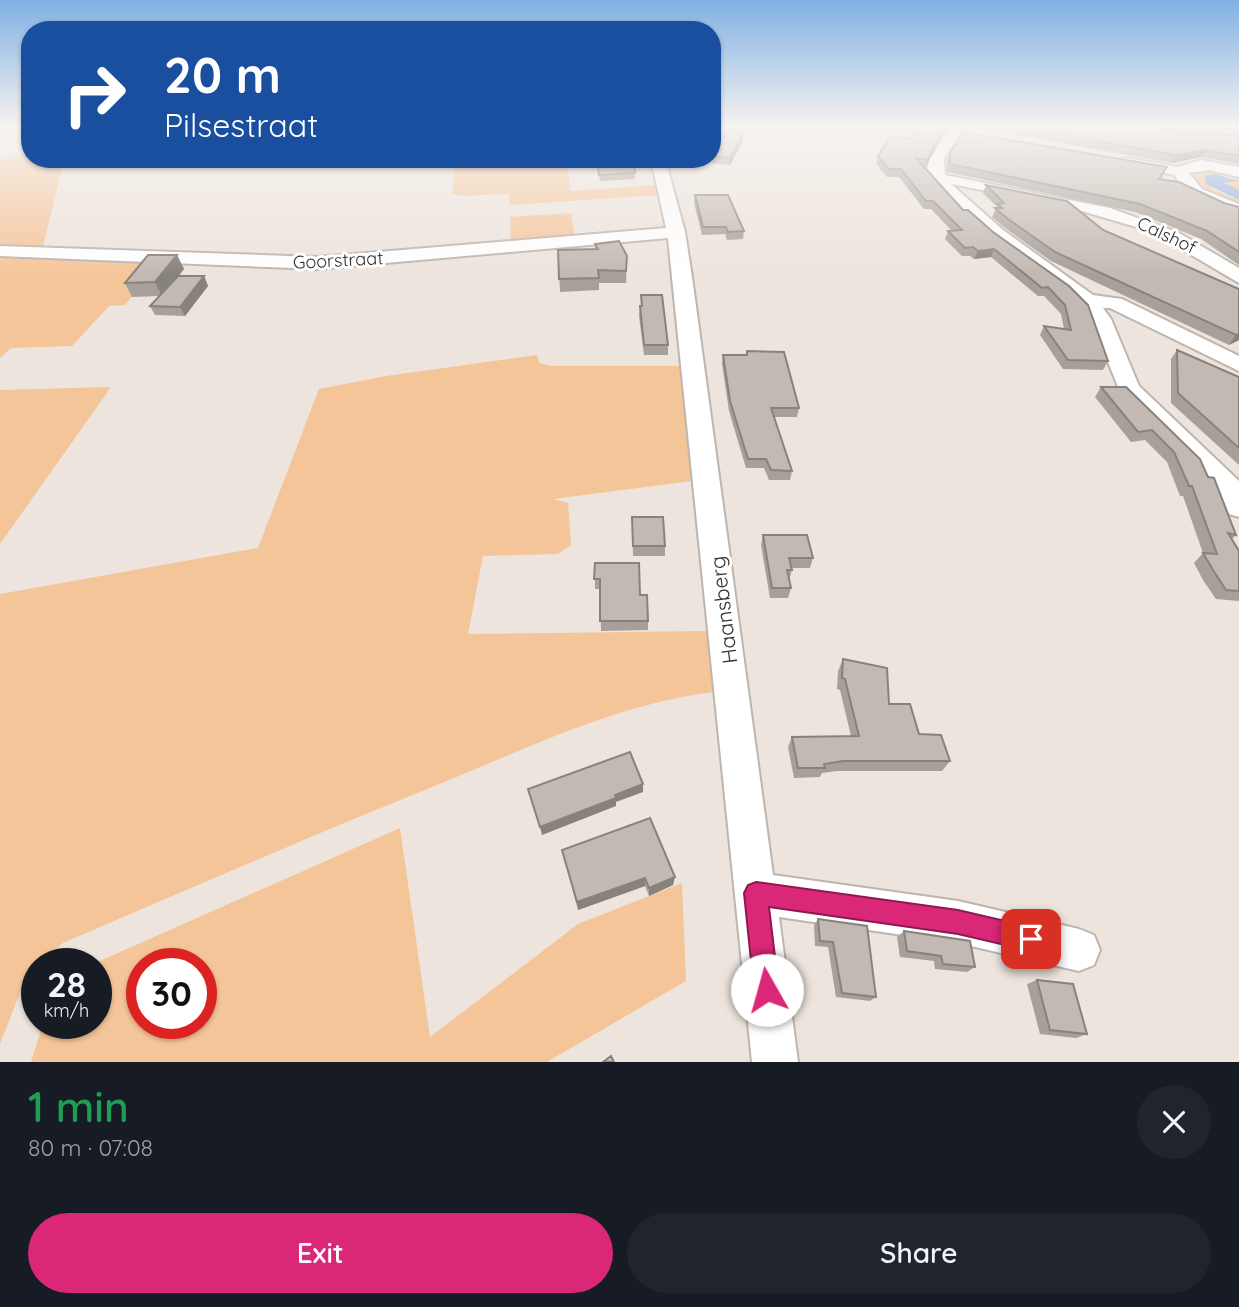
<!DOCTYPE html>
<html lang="en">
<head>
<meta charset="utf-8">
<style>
  :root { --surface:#171b24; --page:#20242c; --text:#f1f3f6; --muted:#9ea1a6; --accent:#db2777 }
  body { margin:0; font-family:Quicksand,sans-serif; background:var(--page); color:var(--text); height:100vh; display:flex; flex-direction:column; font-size:26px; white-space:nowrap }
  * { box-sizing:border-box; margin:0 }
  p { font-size:23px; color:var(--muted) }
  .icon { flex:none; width:38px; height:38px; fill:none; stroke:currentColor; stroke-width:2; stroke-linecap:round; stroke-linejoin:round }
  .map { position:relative; height:1062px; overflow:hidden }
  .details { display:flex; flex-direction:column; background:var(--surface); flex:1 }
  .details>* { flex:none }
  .hud { position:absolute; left:21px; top:21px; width:700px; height:147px; border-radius:28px; box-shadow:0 2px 5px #0004; background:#1a4fa0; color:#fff; overflow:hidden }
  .speed { position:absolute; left:21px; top:948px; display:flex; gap:14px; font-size:35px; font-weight:700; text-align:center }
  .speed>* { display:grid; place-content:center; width:91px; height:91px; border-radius:50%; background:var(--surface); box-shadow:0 2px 5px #0004; line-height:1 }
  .speed small { font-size:18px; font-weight:400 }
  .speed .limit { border:10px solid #d22; background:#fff; color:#111 }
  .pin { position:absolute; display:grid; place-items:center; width:60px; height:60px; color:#fff; margin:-30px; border-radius:14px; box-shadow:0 4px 10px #0006 }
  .me { position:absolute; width:77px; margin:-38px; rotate:353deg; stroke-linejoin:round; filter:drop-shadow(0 0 5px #0008) }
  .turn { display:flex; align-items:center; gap:24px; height:147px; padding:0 28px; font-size:32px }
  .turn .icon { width:91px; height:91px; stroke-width:2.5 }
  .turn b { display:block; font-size:49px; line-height:60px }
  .round { display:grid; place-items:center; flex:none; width:74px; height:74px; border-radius:37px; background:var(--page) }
  .overview { display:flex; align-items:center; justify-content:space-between; height:119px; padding:0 28px }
  h1 { font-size:42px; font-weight:600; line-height:52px; color:#1e9e55 }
  .cta { display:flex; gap:14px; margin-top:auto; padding:14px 28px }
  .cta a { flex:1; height:80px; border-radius:42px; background:var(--accent); color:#fff; font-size:28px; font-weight:600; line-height:80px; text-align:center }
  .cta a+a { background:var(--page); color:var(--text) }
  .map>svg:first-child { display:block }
  .green { fill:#f5c59a; fill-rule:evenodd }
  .water { fill:#85aadf }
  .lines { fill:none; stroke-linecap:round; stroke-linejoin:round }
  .minor-casing { stroke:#bdb5ae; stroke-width:4 }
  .minor { fill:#fff; fill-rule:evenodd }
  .wall { fill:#a79f99 }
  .shaded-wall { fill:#88827d }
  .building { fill:#c2b9b2; stroke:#88827d; stroke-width:2 }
  .route { fill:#db2777; stroke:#8e194d; stroke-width:2 }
  .labels { text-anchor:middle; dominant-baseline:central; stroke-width:6; stroke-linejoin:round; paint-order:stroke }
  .far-street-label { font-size:18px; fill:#322f2c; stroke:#fff }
  .street-label { font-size:21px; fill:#322f2c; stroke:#fff }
</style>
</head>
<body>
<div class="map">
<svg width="1239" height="1062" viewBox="0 0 1239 1062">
  <rect width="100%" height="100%" fill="#ede4dd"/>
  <path class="green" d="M30,154V159H64L42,251L0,249V159Z
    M456,159H581L566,160L571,191L658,185L659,195L510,205L509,194L462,196L452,193Z
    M1204,169L1239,175V190L1224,184L1238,181C1228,175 1217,173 1206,176L1213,189L1239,200V205L1195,186L1189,177Z
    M571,213L575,238L511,244L510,217Z
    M0,256L159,263L125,305L109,306L72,346L11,348L0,358Z
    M537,355L539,363L551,366H681L692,481L553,499L568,503L571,545L558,554L483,556L468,634L708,631L715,692C622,703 539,743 454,778C323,831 193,887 63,943L29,970L0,1044V594L258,548L319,389L386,376Z
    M111,387L104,397L0,544V390Z
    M400,828L430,1037L578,924L682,883L686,981L547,1062H31L43,1024H96V964H93ZM142,964H201V1024H142Z"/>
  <path class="water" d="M1215,174L1239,181L1224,183L1239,190V200L1206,184L1205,176Z"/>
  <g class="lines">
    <g class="minor-casing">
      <path id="minor" d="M952,126H966L944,158L945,175L1110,208L1179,233L1239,268V283L1166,240L1133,226L1068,207L951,184L1003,230L1093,295L1122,299L1239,356V371L1110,308H1103L1111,319L1139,386L1239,481V517L1229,514L1221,495L1121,394L1091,320L1075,298L991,238L936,188L927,168L930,158Z
        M1106,126H1160L1239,134V142L1113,130Z
        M1128,158L1178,167L1201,160L1239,167V177L1209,170L1189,173L1202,189L1239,204V214C1214,208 1186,201 1175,175L1123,165V159Z
        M651,159H665L685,232L692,277L773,875L958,901L1079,929L1094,935L1100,950L1094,965L1079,971L958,943L779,917L798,1062H752L668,238L318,269L0,256V246L318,257L666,228Z"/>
    </g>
    <use href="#minor" class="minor"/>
  </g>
  <path class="wall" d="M712,126H743L735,133L743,141L730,165L712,163L713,152H712Z
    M968,126H1141L1239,136V164L1201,157L1172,163Z
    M1183,126H1239V131Z
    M942,136L925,168L963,210L1069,286L1108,361L1103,370L1063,369L1040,335L1044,326L1064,329L1061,314L1044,296H1038L991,257L974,259L970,256H962L945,239L948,231H952L931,209H924L899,177H887L876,164L878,156Z
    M950,153L1163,176L1160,179L1224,203L1239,207V265L1201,239L1135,212L947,172V160Z
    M596,159H633L635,179L600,181Z
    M986,185L1103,230L1239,289V340L1229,345L1051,261L1005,228L992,217L997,207L983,193Z
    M695,195L744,231L743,239L727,240L725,234L702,235L694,203Z
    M595,244L627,256L626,283H599V290L560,292L558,250L595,249Z
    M177,255L184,269L179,276H204L208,286L185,316L155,315L150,306L159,296L132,297L125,283Z
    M641,295L668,345V355H644L639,316L640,306H641Z
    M1177,350L1239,377V465L1171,403V359Z
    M747,351L799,408L797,417H774L792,471L790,480H769L764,468H746L729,411L722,364L723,355H746Z
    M1101,387H1126L1236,535L1232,539L1239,551V601L1216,599L1203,580L1194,563L1203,553L1183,496H1180L1167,462L1145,440L1131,442L1095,397Z
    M632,517L665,546V556H633Z
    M763,535L813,558L810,568H792V570L789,580L791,588L788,598H770L761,545Z
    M595,563L640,595L648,621V630L601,631L600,589H595Z
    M843,659L919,734L950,761L942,771H837L822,773L820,777L794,778L788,747L792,737L851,736L840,690L837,689L838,671Z
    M562,850L673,885L649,896L645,886L578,910Z
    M818,919L876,997L870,1001L836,997L828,947L815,946L814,925Z
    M904,931L975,967L967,972L935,969L934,961L900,957L897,937Z
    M1037,980L1087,1034L1076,1038L1040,1034L1027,984Z"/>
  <path class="shaded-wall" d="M736,126H743L728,139L729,132Z
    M944,128L942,136L925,168L927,160Z
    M743,134V141L730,165V158Z
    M1206,150L1201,157L1172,163L1176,155Z
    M994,249L991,257L974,259L978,251Z
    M177,255L184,269L162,296L155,282Z
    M204,276L208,286L185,316L180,307Z
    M1239,334V340L1229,345L1236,335Z
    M643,784V792L616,802V806L542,835L540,827L615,795Z
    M675,877L673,885L649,896V888Z
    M645,878V886L578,910L577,902Z"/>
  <path class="building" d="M712,126H736L729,132L743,134L730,158L712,156L714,145H712Z
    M917,126H936L944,128L927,160L916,158L963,210H968L993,232L1069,286L1088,305L1108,361L1068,360L1044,326L1071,330L1065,305L1048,287L1042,288L994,249L978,251L973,247L965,248L948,231L962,230L933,201H926L901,169H889L878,156L891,136L909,139Z
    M1010,126H1141L1239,136V156L1206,150L1176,155Z
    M963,132L1167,167L1159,179L1179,182L1224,203L1239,207V252L1207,231L1140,204L950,164V153Z
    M597,159H633L635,173L599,175Z
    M986,185L1067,201L1103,230L1239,289V334L1236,335L1055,252L1008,219L995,208H1002L998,204L1004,203Z
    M695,195H728L744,231L728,232L726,227H703Z
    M619,241L627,256L626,271L598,270L599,278L559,279L558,250L598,249L595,244Z
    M148,255H177L155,282L125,283Z
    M178,276H204L180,307L150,306Z
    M641,295H662L668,345H644L640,306H642Z
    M1177,350L1239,377V448L1178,393Z
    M747,351L784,352L799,408H771L792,471L771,470L766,459H748L730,401L723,355H747Z
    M1101,387H1126L1200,459L1208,477L1214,478L1236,535L1228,533L1239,551V591L1226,590L1213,570L1203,553L1217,554L1192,486H1189L1174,452L1152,430L1138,432Z
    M632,517H663L665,546H633Z
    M763,535H807L813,558H789L792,570H787L791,588H772Z
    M595,563H639L640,595H647L648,621H600V579H594Z
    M843,659L887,668L889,704H910L919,734L941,735L950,761H843L824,764L825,768H798L792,737L859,736L845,679L842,678Z
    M630,752L643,784L615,795L616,798L540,827L528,789Z
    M650,818L675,877L649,888L645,878L577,902L562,850Z
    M818,919L867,926L876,997L842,993L833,942L820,941Z
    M904,931L970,941L975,967L943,964L941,956L907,951Z
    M1037,980L1073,984L1087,1034L1050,1030Z
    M611,1056L614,1062H603Z"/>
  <linearGradient id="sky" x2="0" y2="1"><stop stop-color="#80b0e4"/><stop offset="0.46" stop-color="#f7f3f0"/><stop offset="1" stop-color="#f7f3f0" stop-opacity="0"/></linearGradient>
  <rect width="1239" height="275" fill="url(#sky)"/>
  <path class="route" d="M756,882L958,910L1031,927L1039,931L1043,939L1039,948L1031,951L958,934L769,907L779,990L776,999L767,1002L758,999L754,990L744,893L748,885Z"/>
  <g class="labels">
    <g class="far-street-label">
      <text transform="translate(1167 235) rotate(25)">Calshof</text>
      <text transform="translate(338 260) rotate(-3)">Goorstraat</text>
    </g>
    <g class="street-label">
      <text transform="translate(723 610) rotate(-97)">Haansberg</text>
    </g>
  </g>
</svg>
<div class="speed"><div>28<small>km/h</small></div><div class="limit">30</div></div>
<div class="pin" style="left:1031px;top:939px;background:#d93025"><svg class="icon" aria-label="arrive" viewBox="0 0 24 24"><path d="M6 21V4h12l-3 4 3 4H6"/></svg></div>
<svg class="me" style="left:767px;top:990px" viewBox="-20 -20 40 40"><circle r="19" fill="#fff"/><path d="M0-13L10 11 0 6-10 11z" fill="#db2777"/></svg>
<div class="hud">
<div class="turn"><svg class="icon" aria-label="right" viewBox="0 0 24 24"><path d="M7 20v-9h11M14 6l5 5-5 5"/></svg><div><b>20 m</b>Pilsestraat</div></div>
</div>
</div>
<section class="details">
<div class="overview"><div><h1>1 min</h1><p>80 m · 07:08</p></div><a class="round"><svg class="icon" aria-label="close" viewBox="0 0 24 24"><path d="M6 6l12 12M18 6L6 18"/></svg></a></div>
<div class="cta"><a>Exit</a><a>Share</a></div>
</section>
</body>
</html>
